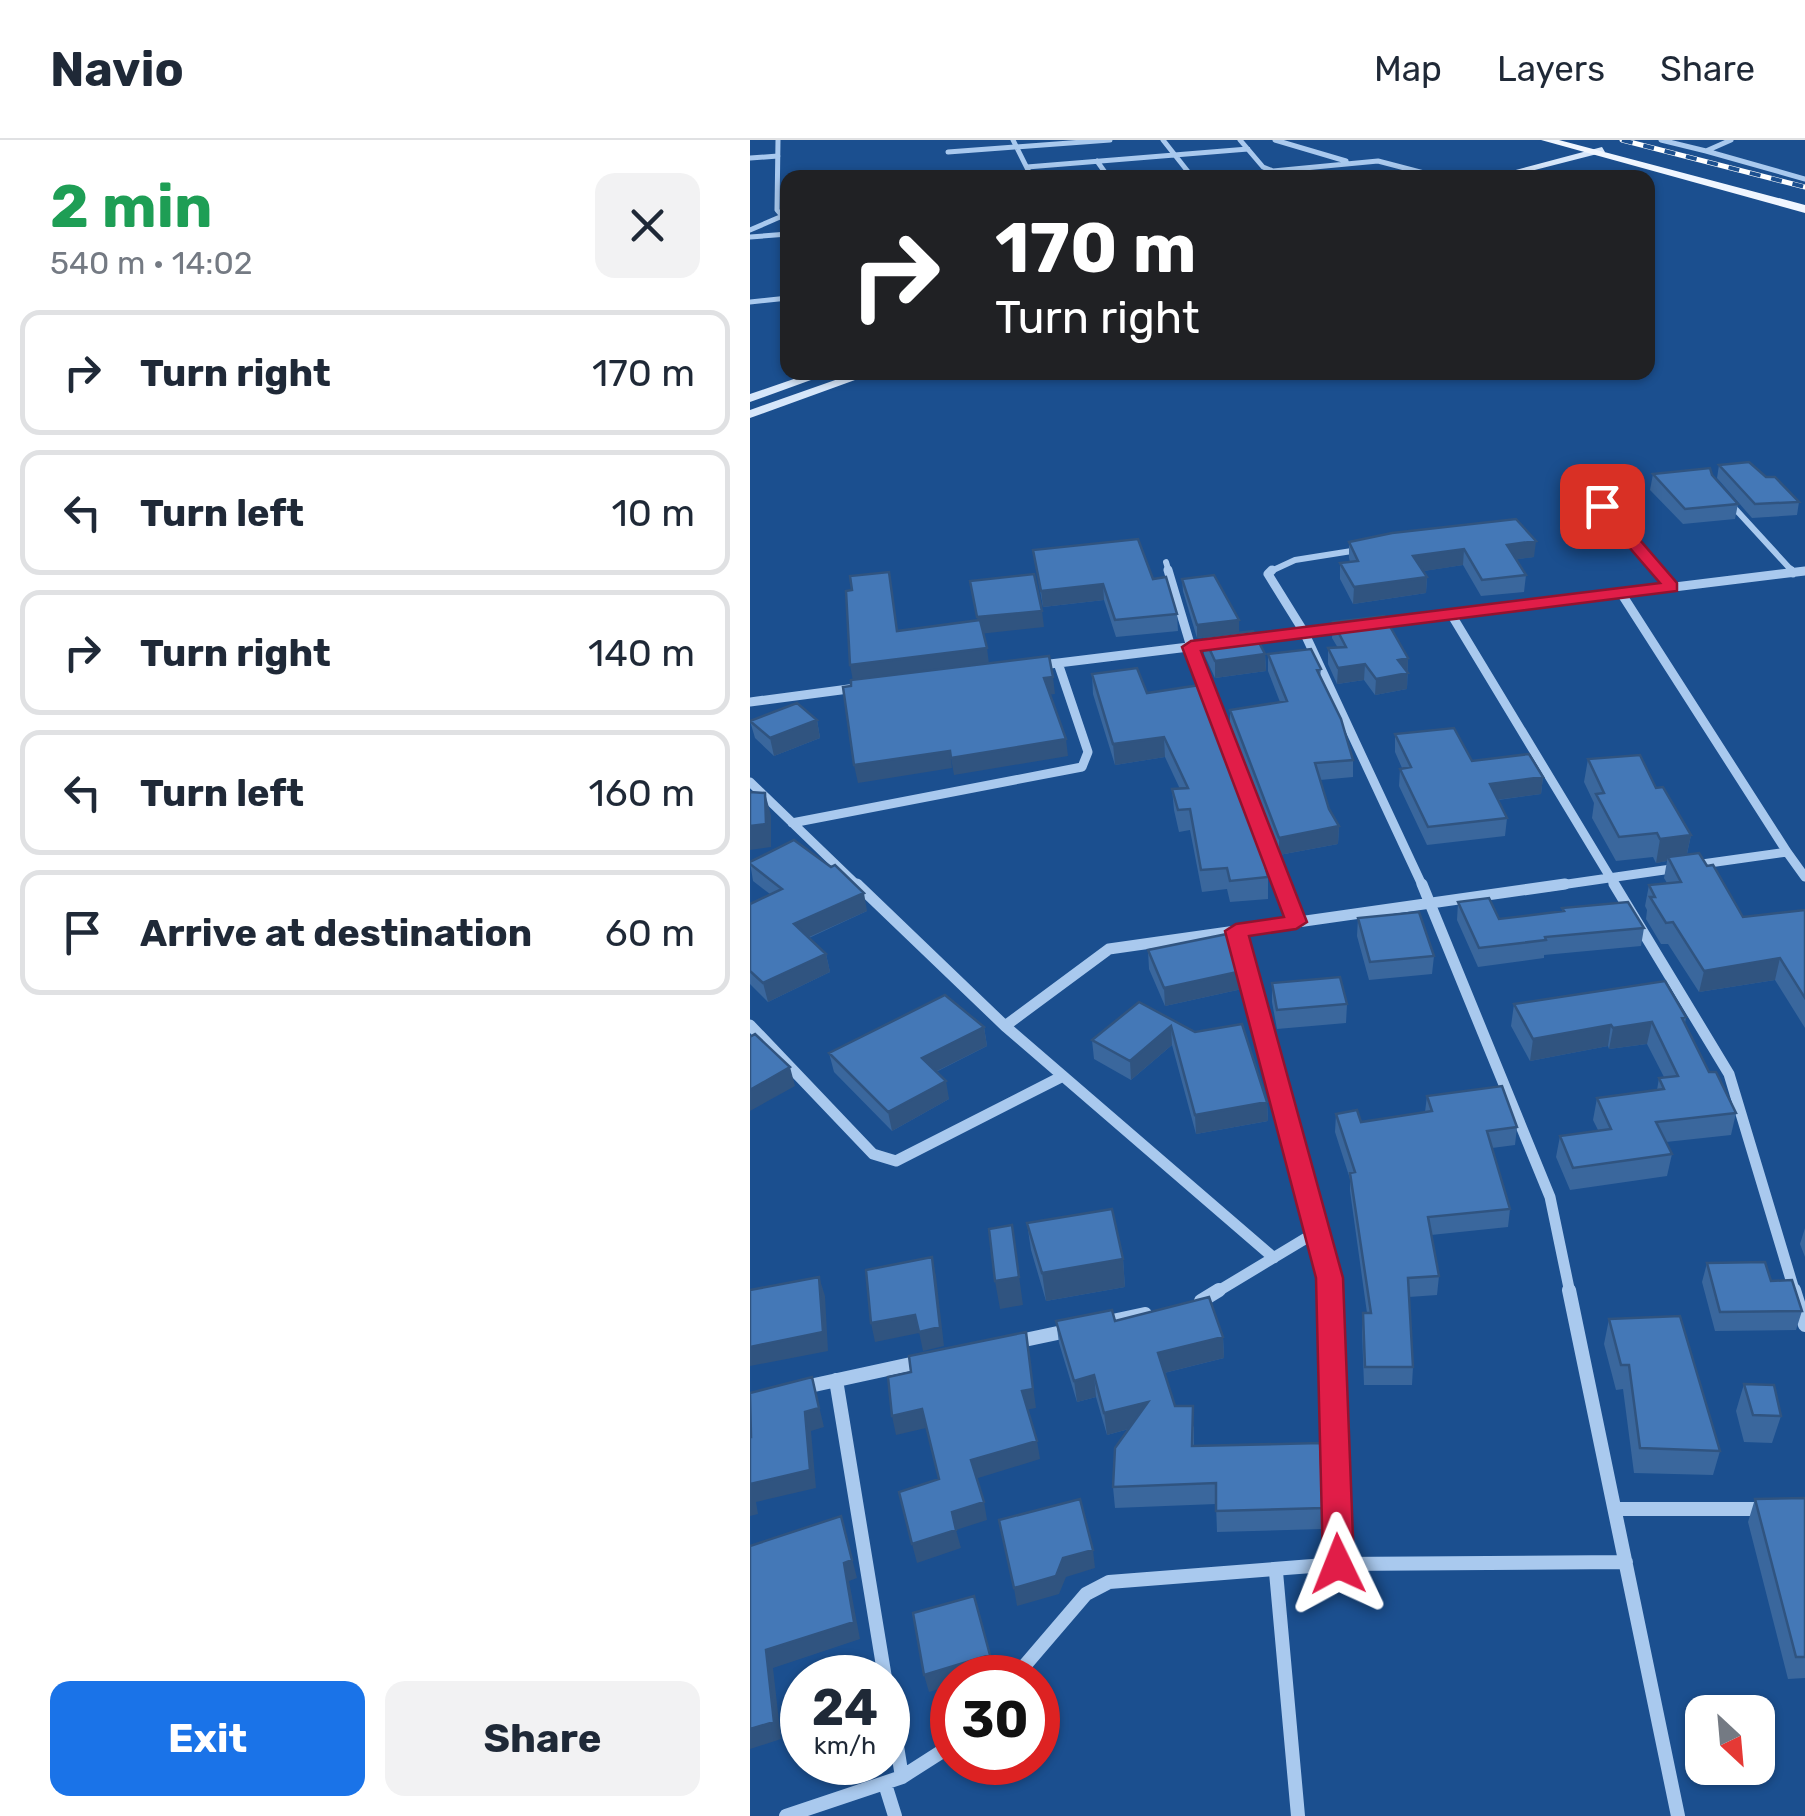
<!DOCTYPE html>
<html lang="en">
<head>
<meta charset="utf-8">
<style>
  :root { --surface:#fff; --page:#f2f2f3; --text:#1f2937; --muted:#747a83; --line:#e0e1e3; --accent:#1a73e8 }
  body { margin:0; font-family:Rubik,sans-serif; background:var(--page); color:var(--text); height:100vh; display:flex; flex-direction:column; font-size:38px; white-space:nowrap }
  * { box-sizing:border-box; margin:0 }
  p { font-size:32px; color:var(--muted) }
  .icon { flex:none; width:55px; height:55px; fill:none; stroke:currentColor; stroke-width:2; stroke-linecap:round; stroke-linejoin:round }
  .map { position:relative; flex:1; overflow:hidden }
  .panel { display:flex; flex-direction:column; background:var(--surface); width:750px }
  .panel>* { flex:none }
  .hud { position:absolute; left:30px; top:30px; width:875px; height:210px; border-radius:20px; box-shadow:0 2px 8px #0004; background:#202124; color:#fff; overflow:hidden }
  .needle { width:65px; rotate:154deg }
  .buttons { position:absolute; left:935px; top:1555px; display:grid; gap:20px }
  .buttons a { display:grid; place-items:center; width:90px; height:90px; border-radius:20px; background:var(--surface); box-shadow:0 2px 8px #0004; font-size:50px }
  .speed { position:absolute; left:30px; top:1515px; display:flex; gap:20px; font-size:50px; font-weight:700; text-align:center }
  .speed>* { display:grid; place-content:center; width:130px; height:130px; border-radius:50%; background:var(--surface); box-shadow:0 2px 8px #0004; line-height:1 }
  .speed small { font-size:25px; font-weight:400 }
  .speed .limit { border:15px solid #d22; background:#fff; color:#111 }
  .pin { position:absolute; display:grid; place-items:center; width:85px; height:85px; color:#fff; margin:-42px; border-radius:20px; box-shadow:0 5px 15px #0006 }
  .me { position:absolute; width:110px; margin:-55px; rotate:358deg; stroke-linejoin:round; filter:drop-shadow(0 0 8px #0008) }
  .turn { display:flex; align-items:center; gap:35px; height:210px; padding:0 50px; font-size:45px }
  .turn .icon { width:130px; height:130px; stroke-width:2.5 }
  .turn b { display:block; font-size:70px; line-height:85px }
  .round { display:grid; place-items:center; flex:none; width:105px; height:105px; border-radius:20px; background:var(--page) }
  .summary { display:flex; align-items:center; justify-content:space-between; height:170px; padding:0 50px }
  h1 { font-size:60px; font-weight:700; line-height:75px; color:#1e9e55 }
  .action { display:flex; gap:20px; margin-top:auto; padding:20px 50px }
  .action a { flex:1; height:115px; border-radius:20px; background:var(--accent); color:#fff; font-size:40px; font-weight:700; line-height:115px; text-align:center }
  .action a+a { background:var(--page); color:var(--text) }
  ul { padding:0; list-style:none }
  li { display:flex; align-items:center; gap:30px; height:125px; margin:0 20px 15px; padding:0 30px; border:5px solid var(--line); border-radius:20px }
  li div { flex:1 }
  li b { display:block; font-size:38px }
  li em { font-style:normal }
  header { display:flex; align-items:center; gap:60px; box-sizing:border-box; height:140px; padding:0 50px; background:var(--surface); border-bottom:2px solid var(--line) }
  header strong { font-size:48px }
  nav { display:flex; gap:55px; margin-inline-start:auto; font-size:35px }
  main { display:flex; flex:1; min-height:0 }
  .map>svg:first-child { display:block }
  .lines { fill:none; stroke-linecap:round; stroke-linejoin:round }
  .street-far4 { stroke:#a9c9ee; stroke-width:5 }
  .street-far3 { stroke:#a9c9ee; stroke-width:6 }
  .street-far2 { stroke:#a9c9ee; stroke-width:9 }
  .street-far1 { stroke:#a9c9ee; stroke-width:11 }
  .street { stroke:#a9c9ee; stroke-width:14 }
  .secondary { fill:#d6e6fa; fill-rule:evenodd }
  .primary { fill:#f0f6ff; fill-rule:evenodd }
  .rail-casing { stroke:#fff; stroke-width:5 }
  .rail { stroke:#1b4f8f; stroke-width:4; stroke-dasharray:11; stroke-linecap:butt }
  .wall { fill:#3a679d }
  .shaded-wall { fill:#305480 }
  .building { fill:#4478b7; stroke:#305480; stroke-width:2.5 }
  .route { fill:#e11d48; stroke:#92132f; stroke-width:2.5 }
</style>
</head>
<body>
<header>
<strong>Navio</strong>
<nav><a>Map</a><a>Layers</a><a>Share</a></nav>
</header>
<main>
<section class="panel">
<div class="summary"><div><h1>2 min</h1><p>540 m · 14:02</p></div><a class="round"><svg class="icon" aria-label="close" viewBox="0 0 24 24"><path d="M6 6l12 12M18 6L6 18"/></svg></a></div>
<ul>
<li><svg class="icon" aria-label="right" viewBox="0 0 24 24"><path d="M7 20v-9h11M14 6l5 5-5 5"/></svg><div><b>Turn right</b></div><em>170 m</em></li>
<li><svg class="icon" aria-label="left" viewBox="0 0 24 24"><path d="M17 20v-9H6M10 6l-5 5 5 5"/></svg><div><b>Turn left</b></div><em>10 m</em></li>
<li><svg class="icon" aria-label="right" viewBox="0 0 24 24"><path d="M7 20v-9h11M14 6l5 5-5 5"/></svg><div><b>Turn right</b></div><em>140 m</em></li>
<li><svg class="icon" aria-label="left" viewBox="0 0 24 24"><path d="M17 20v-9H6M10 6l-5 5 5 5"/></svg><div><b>Turn left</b></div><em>160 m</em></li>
<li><svg class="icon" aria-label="arrive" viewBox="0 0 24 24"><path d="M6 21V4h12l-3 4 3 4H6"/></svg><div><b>Arrive at destination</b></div><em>60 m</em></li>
</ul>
<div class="action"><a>Exit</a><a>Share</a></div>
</section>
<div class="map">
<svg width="1055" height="1676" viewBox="0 0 1055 1676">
  <rect width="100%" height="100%" fill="#1b4f8f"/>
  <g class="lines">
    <path class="street-far4" d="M28,0L27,70L38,83
      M263,0L282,38
      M413,0L443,38
      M490,0L513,27L523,31L628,21L693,38
      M525,0L596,21
      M911,0L956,11L981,0
      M956,11L1055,39
      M198,12L360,0
      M0,18L28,16
      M347,21L359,38
      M277,27L498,9
      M0,90L30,77
      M0,97L38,94
      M0,162L38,158"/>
    <path class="street-far3" d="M978,361L1043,432
      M852,366L909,432
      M416,422L419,432
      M519,432L545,420L608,410
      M1043,432L1055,431"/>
    <path class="street-far2" d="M418,430L441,507L532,747
      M522,430L518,434L554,492L673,747
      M907,430L922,447
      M1040,430L1043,433
      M871,453L1037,712
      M701,474L866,747
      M624,484L1055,431
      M495,500L592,488
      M292,525L463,504
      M0,562L106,548
      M0,642L109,747
      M42,683L332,627L338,612L308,523
      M945,725L1037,712L1055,737
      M797,747L928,728"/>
    <path class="street-far1" d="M107,744L255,886
      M532,744L546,782
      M672,744L800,1057L820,1153
      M864,744L979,934L1045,1153
      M486,791L580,1138V1153
      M0,885L123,1014L146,1021L313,936
      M524,1118L255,886L359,809L815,744
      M465,1153L568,1091"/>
    <path class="street" d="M580,1150L588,1424
      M819,1150L928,1676
      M1044,1150L1055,1185
      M451,1161L469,1150
      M353,1183L395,1174
      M265,1202L317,1191
      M86,1240L135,1538
      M55,1247L170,1222
      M865,1369H1014
      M526,1432L548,1676
      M264,1538L336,1454L359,1442L588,1424L876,1422
      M138,1550L152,1637
      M135,1644L145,1676
      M36,1676L152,1637L202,1605"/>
    <path class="secondary" d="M852,7L855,12L753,38H736Z
      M64,232H83L0,262V254Z
      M108,232H127L0,278V270Z"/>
    <path class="primary" d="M791,0H809L1055,65V73Z"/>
    <g class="rail-casing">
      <path id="rail" d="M872,0L1055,47"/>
    </g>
    <use href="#rail" class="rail"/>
  </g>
  <path class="wall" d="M969,325L1016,337L1049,362L1047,375L1002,378L967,338Z
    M903,334L962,335L988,364L985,379L933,384L900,350Z
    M642,393L784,417L766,419L776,435L774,452L731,456L713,425L673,431L677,437L676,453L603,464L590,439V423L600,422L599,418V402Z
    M283,410L403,439L427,474L428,491L366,497L354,460L293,467Z
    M432,439L489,480V493L515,514L516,531L465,538L454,514V497L447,498L433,451Z
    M583,482L658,518L657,549L625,555L614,540L587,544L578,524V508H588L582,498Z
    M518,514L571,529L570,537L603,620V637L570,640L579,669L589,686L588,704L529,715L480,587V570L530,562L518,531Z
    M342,534L397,553L512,717L518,737V759L480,762L477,749L452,752L440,690L429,692L424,670L422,649H430L415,617L365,625L343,554Z
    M67,580L70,598L24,616L5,598L0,581Z
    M645,594L722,621L793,637L791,654L748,660L757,678L755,696L677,705L649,646L650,629L652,628L645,612Z
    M838,619L906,648L941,695L937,714L957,726L993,777L1055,770V888L1025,840L949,852L918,804H911L896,779L897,770L895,766L899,745L917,743L914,738L917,721L906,723L903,717L866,721L842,678L844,663L834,642Z
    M0,722L117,771L59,798L76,814L80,832L18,862L0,844V764L20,754L3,741Z
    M708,762L749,779L812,771V768L894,788L891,806L794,815V818L728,827L707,780Z
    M608,778L684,816L682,834L619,840L607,796Z
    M398,810L492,849L415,866L399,829Z
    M522,843L597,864L596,883L527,889L522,862Z
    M389,862L517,962L518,981L446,994L422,905L381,940L344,919L342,900Z
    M764,864L936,877L935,883L959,932L986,973L981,995L916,1002L922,1014L917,1036L820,1050L806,1017L810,996L848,990L843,980L847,958L907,950L909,938L914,937L897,904L859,909L858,906L780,921L761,886Z
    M234,887L237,906L186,932L199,959L142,991L84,932L79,913Z
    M677,956L767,987L765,1005L742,1008L760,1069L758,1087L681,1095L689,1136L687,1155L659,1157L663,1227L662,1245H614L612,1192L613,1173H617L600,1051V1039L585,992L586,974L611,982L675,972Z
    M277,1083L373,1119L375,1147L296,1161L281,1110Z
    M1055,1088V1117L1050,1104Z
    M957,1123L1021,1141L1052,1171L1046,1190L965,1191L952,1142Z
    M859,1179L970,1311L963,1335L884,1333L873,1249L866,1250L854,1204Z
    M306,1181H365L473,1197L474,1218L414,1233L425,1266L444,1287V1306L573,1368V1389L467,1392L466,1364L365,1368L363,1347L379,1289L357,1295L346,1257L327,1262L309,1203Z
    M994,1244L1031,1276L1022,1303L994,1302L986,1271Z
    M1055,1358V1538L1038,1539L998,1382L1005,1359Z"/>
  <path class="shaded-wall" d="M786,401L784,417L755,421L757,405Z
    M714,409L713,425L662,433L663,416Z
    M677,437L676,453L603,464L604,447Z
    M353,444L354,460L293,467L291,451Z
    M292,471L294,487L229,494L227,477Z
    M489,480V493L447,498V485Z
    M237,508L239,524L103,541L100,525Z
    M515,514L516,531L465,538V521Z
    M658,518L657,549L625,555L626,539L648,520Z
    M615,524L614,540L587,544L588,528Z
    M303,537L305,554L295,555L294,538Z
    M67,580L70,598L24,616L20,598Z
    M414,597L415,617L365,625L363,604Z
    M316,599L318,616L204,635L201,618Z
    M200,611L202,628L108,643L104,625Z
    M793,637L791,654L738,661L740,644Z
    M15,653L21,675V707L0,710V686Z
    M589,686L588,704L529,715V698Z
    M941,695L936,718L918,717L917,721L906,723L910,699Z
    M114,753L117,771L48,802L44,784Z
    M76,814L80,832L18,862L13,843Z
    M1030,818L1025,840L949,852L954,831Z
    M492,831V849L415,866L414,848Z
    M902,882L897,904L859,909L863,888Z
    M861,885L858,906L780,921L783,899Z
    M421,886L422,905L381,940L380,921Z
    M234,887L237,906L175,937L172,918Z
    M40,927L45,946L0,971V950Z
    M196,941L199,959L142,991L138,972Z
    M517,962L518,981L446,994L445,975Z
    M262,1085L273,1165L250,1169L245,1141Z
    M182,1117L186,1136L194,1206L173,1211L169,1192Z
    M373,1119L375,1147L296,1161L292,1133Z
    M69,1137L75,1156L78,1211L0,1226V1207Z
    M165,1175L169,1193L125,1202L121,1183Z
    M276,1192L286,1268L275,1270L272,1251Z
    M473,1197L474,1218L410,1234L408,1213Z
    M344,1235L346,1257L327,1262L324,1241Z
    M62,1237L74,1287L61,1291L66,1348L6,1362L8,1374L0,1376V1344L55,1272Z
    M398,1262L400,1283L357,1295L354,1273Z
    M172,1269L176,1288L146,1295L142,1276Z
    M287,1301L290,1319L225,1339L221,1320Z
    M234,1362L237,1380L206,1390L211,1408L167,1423L162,1404L202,1372Z
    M91,1376L107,1438L99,1441L110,1499L23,1528L31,1599L0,1609V1589L16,1510L94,1423Z
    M343,1410L345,1428L316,1437L309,1454L267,1466L264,1448L313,1418Z
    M240,1515L244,1533L228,1538H202V1545L179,1552L174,1535Z"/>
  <path class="building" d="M999,322L1016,337H1025L1049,362L1005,364L969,325Z
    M960,328L962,335L988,364L935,369L903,334Z
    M766,379L786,401L757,405L776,435L732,440L714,409L663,416L677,437L604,447L590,423L608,421L599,402L642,393Z
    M388,399L403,439L416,437L427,474L365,480L353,444L291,451L283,410Z
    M139,432L147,491L230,480L237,508L100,525L96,451L102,450L100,436Z
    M284,434L292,471L227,477L220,441Z
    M464,435L489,480L447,485L432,439Z
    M634,476L658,518L648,520L658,533L626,539L615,524L588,528L578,508L596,507L583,482Z
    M503,491L515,514L465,521L454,497Z
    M561,509L571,529L567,530L591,579L603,620L565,623L579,669L589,686L529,698L480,570L537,561L518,514Z
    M299,516L303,537L294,538L316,599L201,618L200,611L104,625L93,547L101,546V540Z
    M387,528L397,553L450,545L512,697L508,698L518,737L480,741L477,728L451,730L440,669L428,670L422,649L438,648L414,597L363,604L342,534Z
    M47,563L67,580L20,598L0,581Z
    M704,588L722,621L779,614L793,637L740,644L757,678L678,687L650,629L661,627L645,594Z
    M890,615L906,648L913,647L941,695L910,699L907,693L869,697L846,654L854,653L838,619Z
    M0,652L15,653L16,684L0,686Z
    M44,700L81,727L85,725L114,753L44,784L76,814L13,843L0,831V764L32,749L0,724V722Z
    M949,713L957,726L963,725L993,777L1055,770V858L1030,818L954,831L923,782L916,783L900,757H905L899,745L931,742L918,717Z
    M739,758L749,779L814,771L812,768L878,762L894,788L795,797L796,800L729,808L708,762Z
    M669,772L684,816L620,822L608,778Z
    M477,794L492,831L414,848L398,810Z
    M590,837L597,864L527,870L522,843Z
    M915,841L936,877L932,878L959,932H966L986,973L906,982L922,1014L823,1028L810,996L861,989L847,958L914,949L909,938L928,936L902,882L863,888L861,885L783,899L764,864Z
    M195,855L234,887L172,918L196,941L138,972L79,913Z
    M389,862L445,892L492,884L517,962L445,975L421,886L380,921L342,900Z
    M5,894L40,927L0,950V897Z
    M752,946L767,987L737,991L760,1069L678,1077L689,1136L658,1138L663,1227H615L613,1173H621L600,1033L605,1032L586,974L607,970L611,982L682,971L677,956Z
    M362,1069L373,1119L292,1133L277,1083Z
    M262,1085L269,1137L245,1141L239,1089Z
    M182,1117L190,1187L169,1192L165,1175L121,1183L116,1130Z
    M1015,1122L1021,1141L1042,1140L1052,1171L970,1172L957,1123Z
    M69,1137L73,1192L0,1207V1150Z
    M459,1157L473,1197L408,1213L425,1266H443L442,1306L570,1303L573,1368L466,1371V1343L363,1347L365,1308L398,1262L354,1273L344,1235L324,1241L306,1181L362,1170L365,1181Z
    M930,1176L970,1311L890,1308L879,1225H871L859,1179Z
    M276,1192L283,1249L272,1251L287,1301L221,1320L234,1362L202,1372L206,1390L162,1404L149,1352L189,1339L172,1269L142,1276L138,1237L161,1232L159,1216Z
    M62,1237L69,1268L55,1272L60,1330L0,1344V1297H1L0,1253Z
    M994,1244L1024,1245L1031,1276L1003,1275Z
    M1055,1358V1517H1046L1005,1359Z
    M330,1359L343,1410L313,1418L306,1436L264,1448L249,1380Z
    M91,1376L102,1420L94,1423L104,1482L16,1510L24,1582L0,1589V1406Z
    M224,1456L240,1515L174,1535L163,1473Z"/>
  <path class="route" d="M852,362L858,363L927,443V451L451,511L557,782L546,789L499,796L593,1138L604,1424L600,1435L588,1439L577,1435L573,1424L566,1138L475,791L486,784L534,777L432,507L441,501L910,443L847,370L844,366Z"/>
</svg>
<div class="buttons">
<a><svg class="needle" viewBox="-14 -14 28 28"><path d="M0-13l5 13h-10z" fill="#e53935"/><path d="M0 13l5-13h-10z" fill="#747a83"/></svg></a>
</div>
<div class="speed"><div>24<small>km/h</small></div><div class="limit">30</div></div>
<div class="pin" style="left:852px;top:366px;background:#d93025"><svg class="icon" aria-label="arrive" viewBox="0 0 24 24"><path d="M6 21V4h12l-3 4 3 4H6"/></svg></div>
<svg class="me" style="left:588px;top:1424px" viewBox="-20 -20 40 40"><path d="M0-17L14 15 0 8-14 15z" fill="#e11d48" stroke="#fff" stroke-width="4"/></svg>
<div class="hud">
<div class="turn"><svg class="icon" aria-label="right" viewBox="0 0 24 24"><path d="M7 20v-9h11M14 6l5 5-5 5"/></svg><div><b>170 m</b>Turn right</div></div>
</div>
</div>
</main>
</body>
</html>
